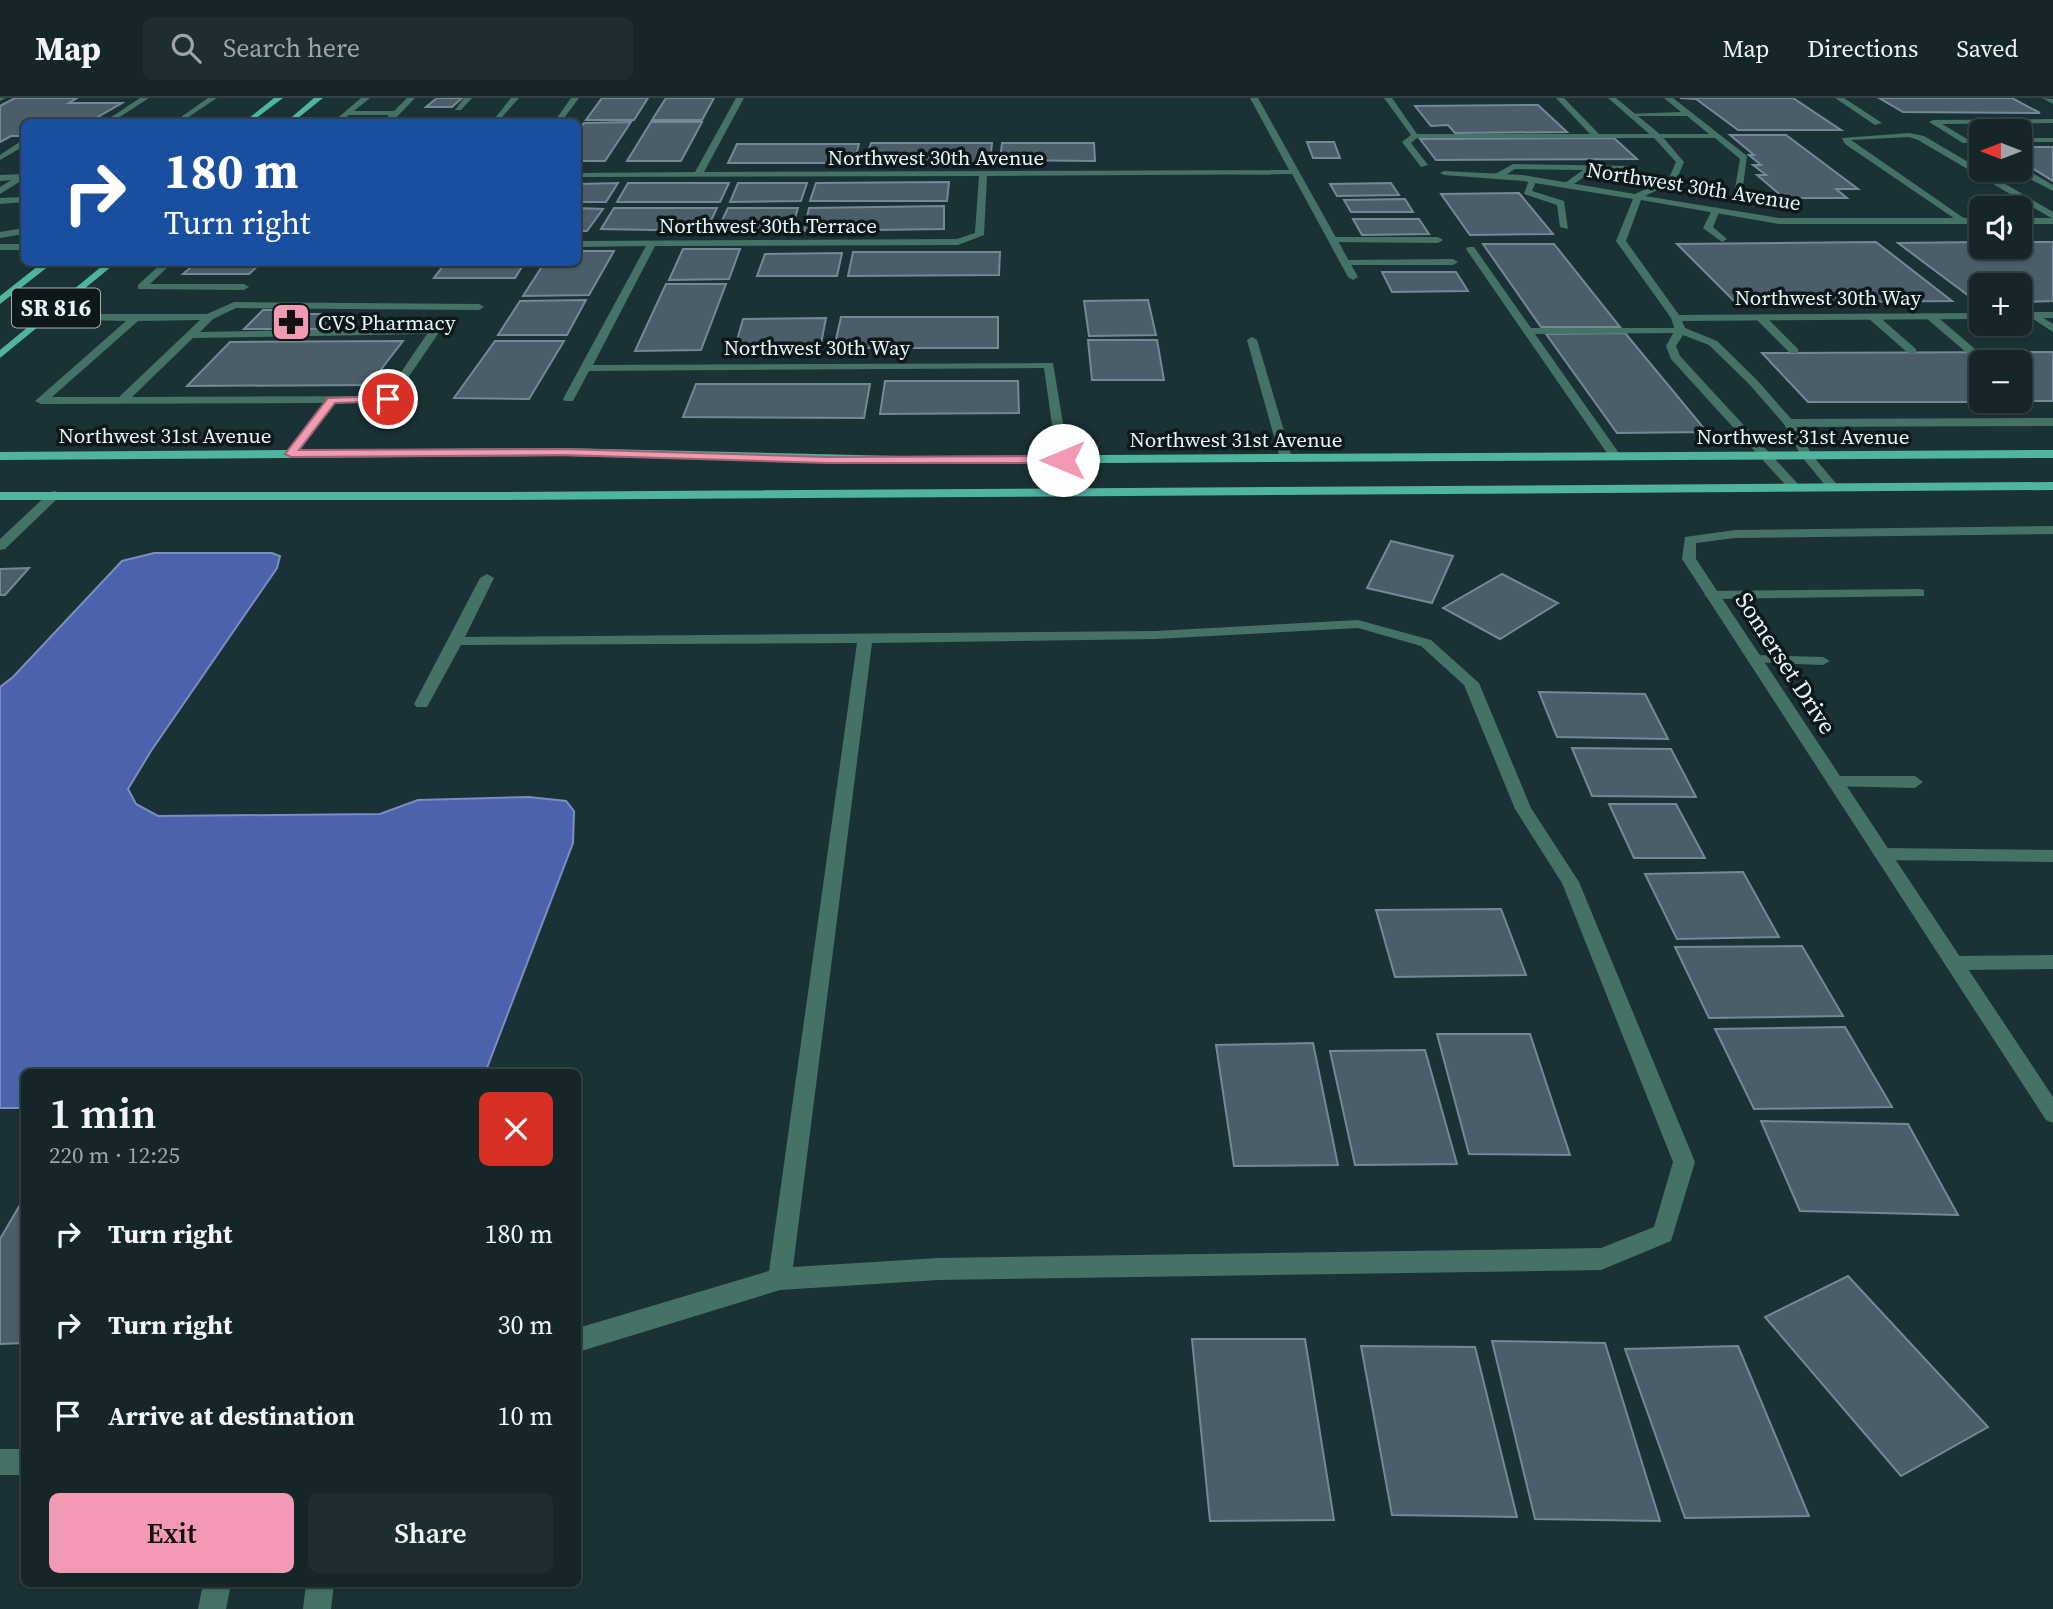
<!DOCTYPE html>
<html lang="en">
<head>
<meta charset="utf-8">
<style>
  :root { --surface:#142628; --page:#1d2e30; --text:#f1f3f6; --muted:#9da5a8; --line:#334345; --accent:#f19ab1 }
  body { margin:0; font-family:"Source Serif 4",serif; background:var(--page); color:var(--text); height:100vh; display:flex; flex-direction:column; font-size:26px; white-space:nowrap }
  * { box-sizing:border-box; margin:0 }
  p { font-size:23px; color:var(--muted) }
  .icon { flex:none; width:38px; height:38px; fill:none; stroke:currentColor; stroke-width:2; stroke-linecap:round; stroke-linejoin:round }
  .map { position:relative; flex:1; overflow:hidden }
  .details { position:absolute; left:21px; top:971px; width:560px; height:518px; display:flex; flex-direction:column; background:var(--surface); border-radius:10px; box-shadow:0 2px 5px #0004,0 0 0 2px var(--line) }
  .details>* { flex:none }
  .guide { position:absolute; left:21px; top:21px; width:560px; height:147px; border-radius:10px; box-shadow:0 2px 5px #0004,0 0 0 2px var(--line); background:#1a4fa0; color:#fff; overflow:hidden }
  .needle { width:46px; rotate:270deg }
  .tools { position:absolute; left:1969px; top:21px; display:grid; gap:14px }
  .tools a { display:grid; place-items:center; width:63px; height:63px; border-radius:10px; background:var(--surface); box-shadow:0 2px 5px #0004,0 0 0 2px var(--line); font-size:35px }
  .pin { position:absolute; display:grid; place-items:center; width:60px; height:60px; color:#fff; margin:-30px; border:4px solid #fff; border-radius:50%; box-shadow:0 2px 7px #0007 }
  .me { position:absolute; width:77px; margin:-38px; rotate:270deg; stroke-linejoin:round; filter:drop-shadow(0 0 5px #0008) }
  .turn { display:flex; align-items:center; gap:24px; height:147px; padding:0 28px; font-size:32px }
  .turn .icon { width:91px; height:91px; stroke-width:2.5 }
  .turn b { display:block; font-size:49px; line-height:60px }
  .round { display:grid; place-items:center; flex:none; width:74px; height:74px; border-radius:10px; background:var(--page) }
  .summary { display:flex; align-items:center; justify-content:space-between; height:119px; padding:0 28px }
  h1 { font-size:42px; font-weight:600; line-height:52px }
  .button { display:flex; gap:14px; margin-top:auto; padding:14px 28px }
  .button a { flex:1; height:80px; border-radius:10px; background:var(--accent); color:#111; font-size:28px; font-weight:600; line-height:80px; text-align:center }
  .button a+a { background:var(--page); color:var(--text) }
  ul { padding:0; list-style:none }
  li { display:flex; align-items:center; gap:21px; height:91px; padding:0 28px }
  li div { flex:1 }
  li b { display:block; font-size:26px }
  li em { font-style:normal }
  header { display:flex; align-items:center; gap:42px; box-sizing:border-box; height:98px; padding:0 35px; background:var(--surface); border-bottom:2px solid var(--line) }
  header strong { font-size:33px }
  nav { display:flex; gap:38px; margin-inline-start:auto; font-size:24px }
  .search { width:490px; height:63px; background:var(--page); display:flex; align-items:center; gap:18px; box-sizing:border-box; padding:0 24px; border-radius:10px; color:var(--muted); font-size:26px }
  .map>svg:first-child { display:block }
  .water { fill:#4c62ac; stroke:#7a8ec2; stroke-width:2 }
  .building { fill:#4a5d69; stroke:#748896; stroke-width:2; fill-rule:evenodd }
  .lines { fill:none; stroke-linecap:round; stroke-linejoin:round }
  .service { fill:#457266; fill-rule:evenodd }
  .minor { fill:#457266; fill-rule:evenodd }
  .primary { fill:#50b59e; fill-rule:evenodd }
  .route { fill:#f19ab1; stroke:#9d6473; stroke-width:2 }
  .labels { text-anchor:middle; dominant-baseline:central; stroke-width:7; stroke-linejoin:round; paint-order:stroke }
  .far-street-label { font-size:21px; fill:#e6f5f7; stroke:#0e181a }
  .far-poi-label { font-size:21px; fill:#e6f5f7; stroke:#0e181a; text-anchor:start }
  .shield { fill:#0e181a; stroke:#a5b3b5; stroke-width:2 }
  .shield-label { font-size:23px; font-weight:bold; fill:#e6f5f7 }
  .street-label { font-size:24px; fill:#e6f5f7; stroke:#0e181a }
</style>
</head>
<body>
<header>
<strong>Map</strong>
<div class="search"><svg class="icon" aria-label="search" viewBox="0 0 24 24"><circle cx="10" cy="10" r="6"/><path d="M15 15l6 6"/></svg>Search here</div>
<nav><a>Map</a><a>Directions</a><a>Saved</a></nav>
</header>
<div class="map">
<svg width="2053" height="1511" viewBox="0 0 2053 1511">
  <rect width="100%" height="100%" fill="#1a3236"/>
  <path class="water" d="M154,455H272L280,458L277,470L151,653L128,691L136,706L158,718L380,716L418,702L529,699L566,703L574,713L573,745L485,975H24V1010H0V589L13,579L122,463Z"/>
  <path class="building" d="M15,0H77L69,5H122L89,24H24V38H11L0,44V8Z
    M437,0H462L452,9H426Z
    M602,0H648L634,22H586Z
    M666,0H714L702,22H652Z
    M1680,0H1793L1841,32H1738L1696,1Z
    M1879,0H2012L2040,15L1903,14Z
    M1538,7L1567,34L1455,35L1448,27L1431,28L1415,8Z
    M420,21H478L474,24H416Z
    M631,24L605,63H578V33L584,25Z
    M651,24H702L681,63H627Z
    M1730,37H1786L1858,91H1836L1847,100H1784L1757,77H1766L1753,67H1761L1749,57H1754Z
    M1614,40L1637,61L1436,62L1420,41Z
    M1307,44H1334L1340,60H1313Z
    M871,45H992L990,64H865Z
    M1002,45H1094L1095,63L1000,62Z
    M737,46H859L854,65H728Z
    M2020,49H2053V83L2032,70H2020Z
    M949,84L947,103H810L816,85Z
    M618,85L606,104H578V86Z
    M628,85H729L720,104H617Z
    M738,85H807L801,103L730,104Z
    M1391,85L1399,97L1337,98L1330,86Z
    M1519,95L1553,136L1470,137L1441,96Z
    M1405,101L1413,114H1351L1344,102Z
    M944,108V131L804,133L809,110Z
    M578,110L603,111L587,133H578Z
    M614,110H717L706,133L601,131Z
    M728,110H798L791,133H717Z
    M1353,121H1419L1429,136L1362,137Z
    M1876,144L1952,203L1736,205L1677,146Z
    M1981,144V149H2020V144H2053V203L2020,204V187H1981V204H1977L1898,145Z
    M1483,146H1554L1620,229H1541Z
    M683,151H740L729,181L669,182Z
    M578,153H614L589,197L523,198L545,164H578Z
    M853,154H1000L999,177L848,178Z
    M842,155L837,178H757L765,156Z
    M197,164H262L249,176H183Z
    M446,164H525L515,180H434Z
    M1382,174H1456L1468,193L1392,194Z
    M666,186H726L701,252L635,253Z
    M586,202L567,237H498L520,203Z
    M1148,202L1156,237L1089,238L1084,203Z
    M263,212H291L287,216H338L325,231H244Z
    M841,219H998V250H834Z
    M826,220L820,251L734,253L743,221Z
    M1625,235L1707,334L1617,335L1546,236Z
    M1088,242H1157L1164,282H1092Z
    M403,243L369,287L187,288L230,244Z
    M495,243H564L529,301L454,300Z
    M2053,254V303H2014L2026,313H1996L1985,304H1808L1762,255ZM1981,264H2020V303H1981Z
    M885,283H1018L1019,315L880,316Z
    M696,286H870L864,320L683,319Z
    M1391,443L1453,458L1432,505L1367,490Z
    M29,470L5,497H0V471Z
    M1502,476L1558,505L1500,541L1443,510Z
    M1539,594L1645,596L1668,641L1557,639Z
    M1572,650L1671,651L1696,699L1592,698Z
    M1609,706H1676L1705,760H1634Z
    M1743,774L1779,839L1677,841L1645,776Z
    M1501,811L1526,877L1395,879L1376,812Z
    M1802,848L1843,918L1709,920L1675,849Z
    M1845,929L1892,1009L1754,1011L1715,931Z
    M1437,936H1530L1570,1057L1469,1056Z
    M1313,945L1338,1067L1234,1068L1216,947Z
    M1425,952L1457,1066L1355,1067L1330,953Z
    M1761,1023L1908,1026L1958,1117L1800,1113Z
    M24,1100V1245L0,1246V1141Z
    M1848,1178L1988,1329L1901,1378L1765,1219Z
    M1192,1241H1305L1334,1422L1210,1423Z
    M1492,1243L1605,1245L1660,1423L1535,1421Z
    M1361,1248L1475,1249L1517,1419L1392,1417Z
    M1738,1248L1809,1418L1685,1420L1625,1251Z"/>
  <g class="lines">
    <path class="service" d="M0,0H6L0,3Z
      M140,0H149L112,24H104Z
      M208,0H217L181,24H174Z
      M361,0H370L354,13H394L407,0H415L392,24L385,22L389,17H349L340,24H333Z
      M464,0H472L461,12H455Z
      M511,0H519L502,19H496Z
      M1384,0H1392L1417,36H1590L1556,0H1564L1599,36H1709L1687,18H1631L1627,16L1681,14L1664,0H1673L1747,58L1742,96L1738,99L1734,96L1740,61L1715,40H1417L1411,45L1428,67L1421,69L1402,44L1411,37Z
      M1835,0H1844L1882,25L1875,27Z
      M2053,21V25L1942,26L1967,41L1981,40V44L1963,45L1929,24L1933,22Z
      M1909,35L1924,38L2053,114V121L1918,42L1909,39L1851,42L1968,123L1961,125L1845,46L1842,40Z
      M2020,40H2053V44H2020Z
      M21,43H24V48L0,62V57Z
      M1513,66L1635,68L1639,70L1635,72H1594L1568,90L1565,85L1583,72L1515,71L1501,80H1495V76Z
      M21,76H24V81L0,96V89Z
      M2028,76H2034L2053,87V93L2028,80Z
      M1530,79L1537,81L1532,93L1564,103L1568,131L1560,129L1557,107L1524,96Z
      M24,99V104L0,106V100Z
      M1716,109L1720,112L1713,129L1727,141L1722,144L1703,130L1712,112Z
      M24,130V136L0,140V134Z
      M1333,139H1438L1443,142L1438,145L1330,144V140Z
      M0,146H24V152H0Z
      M1468,149H1474L1531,230H1684L1685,232L1680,235L1535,236L1621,358L1619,361H1611L1466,151Z
      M1346,162L1453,161L1458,164L1453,167H1343L1341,165Z
      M163,164H173L150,186H244L249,189L244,192L138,191V187Z
      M234,204L479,206L484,209L479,212L236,210L213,221L200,234L435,230L440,233L392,303L335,305L295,359L291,360L285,356L324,305L41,306L35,303L126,223L47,221L43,220V216H207ZM200,222L119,299H52L138,223ZM427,236L385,298L132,299L193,240Z
      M2034,214L2053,226V234L2030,219L2029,217Z
      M1868,216H1876L1916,251V255H1908L1868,220Z
      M1926,216H1934L1975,251V255H1967L1926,220Z
      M1756,217H1764L1798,251V255H1790L1756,221Z
      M1252,239L1257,242L1292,360L1290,363L1280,360L1247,242Z
      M2053,320V328L1789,329L1783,325L1789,321Z
      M54,393L58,394V400L5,451L0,452V441L50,394Z
      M1919,491L1924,492V498L1711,501L1704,497L1711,493Z
      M1754,557L1823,559L1830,563L1823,567L1749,564L1747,561L1749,558Z
      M1835,678H1915L1923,684L1915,690L1829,688L1827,684Z
      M1882,750L2053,752V764L1882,762L1873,756Z
      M2053,857V871L1954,872L1947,870L1945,865L1947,860L1954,858Z"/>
    <path class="minor" d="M571,0H579L561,24H554Z
      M736,0H744L704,74L1289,72L1250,0H1258L1358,179L1353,182L1348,179L1292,76L987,78L984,137L958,147L655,148L593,267L1053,265L1069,362L1058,394L1052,398L1046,394L1057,362L1044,270L589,273L573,303H565L563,301L646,148L578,149V143L957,141L975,135L979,78L578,79V75L695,74Z
      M1608,0H1616L1661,37L1684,64L1676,83L1645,98L1779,120H1981V126H1779L1641,102L1626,143L1679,217L1981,215V221L1682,223L1685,230L1717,243L1757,282L1793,323L1812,357L1840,390L1838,393H1830L1801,358L1784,326L1749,286L1709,247L1683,237L1676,248L1680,258L1799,387V393H1791L1671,261L1666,248L1675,232L1671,220L1616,143L1633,101L1523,83L1444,77L1440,75L1444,73L1523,77L1635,96L1669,80L1676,64L1655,41Z
      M2042,0L2053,1V6Z
      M24,76V81L0,83V77Z
      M2020,120H2053V126H2020Z
      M2020,214H2053V220H2020Z
      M2053,428V436L1735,440L1696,445V461L2053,999V1025L2046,1022L1682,461L1685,439L1735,432Z
      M487,476L494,480L465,539L1155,533L1358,522L1431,542L1479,585L1531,710L1579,784L1695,1064L1671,1143L1601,1172L938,1182L780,1192L578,1254V1230L769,1173L857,545L461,547L427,609H417L414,606L480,480ZM1358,530L1421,548L1464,587L1515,711L1562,785L1673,1064L1654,1129L1601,1150L938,1160L793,1169L872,545L1155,541Z
      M0,1351H24V1377H0Z
      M203,1486H231L226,1511H198Z
      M306,1486H334L331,1511H303Z"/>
    <path class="primary" d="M274,0H283L251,24H244Z
      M314,0H323L293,24H286Z
      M43,164H54L0,206V198Z
      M107,164H117L0,260V252Z
      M562,350L899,358L2053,352V360L899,366L562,358L0,362V354Z
      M2053,384V392L500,402H0V394H500Z"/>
  </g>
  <path class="route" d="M388,298L391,299V303L335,305L299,352L562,351L826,359L1063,358L1069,362L1063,365H826L562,357L291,359L285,356L328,300Z"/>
  <defs>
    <g id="pharmacy-square" transform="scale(2.0125)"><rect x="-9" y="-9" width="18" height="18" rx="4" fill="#f19ab1" stroke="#0e181a"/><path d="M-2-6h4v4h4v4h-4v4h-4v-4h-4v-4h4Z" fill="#111"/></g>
  </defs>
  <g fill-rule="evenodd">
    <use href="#pharmacy-square" x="291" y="224"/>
  </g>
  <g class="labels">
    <g class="far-street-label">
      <text x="936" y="59">Northwest 30th Avenue</text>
      <text transform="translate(1694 88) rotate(9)">Northwest 30th Avenue</text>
      <text x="768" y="127">Northwest 30th Terrace</text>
      <text x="1828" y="199">Northwest 30th Way</text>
      <text x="817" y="249">Northwest 30th Way</text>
      <text x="165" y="337">Northwest 31st Avenue</text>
      <text x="1803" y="338">Northwest 31st Avenue</text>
      <text x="1236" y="341">Northwest 31st Avenue</text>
    </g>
    <g class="far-poi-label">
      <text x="318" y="224">CVS Pharmacy</text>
    </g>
    <rect class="shield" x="12" y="190.5" width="88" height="39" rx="5"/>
    <g class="shield-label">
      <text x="56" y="210">SR 816</text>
    </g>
    <g class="street-label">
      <text transform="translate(1786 565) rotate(57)">Somerset Drive</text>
    </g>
  </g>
</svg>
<div class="tools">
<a><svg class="needle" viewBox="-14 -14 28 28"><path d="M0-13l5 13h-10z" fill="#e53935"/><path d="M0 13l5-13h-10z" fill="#9da5a8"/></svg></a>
<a><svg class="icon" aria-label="sound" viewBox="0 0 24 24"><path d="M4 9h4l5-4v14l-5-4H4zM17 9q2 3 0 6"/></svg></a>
<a>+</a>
<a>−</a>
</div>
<div class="pin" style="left:388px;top:301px;background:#d93025"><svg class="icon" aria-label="arrive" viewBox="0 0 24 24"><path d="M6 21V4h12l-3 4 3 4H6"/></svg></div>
<svg class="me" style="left:1063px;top:362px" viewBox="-20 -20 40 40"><circle r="19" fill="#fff"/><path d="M0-13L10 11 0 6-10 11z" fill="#f19ab1"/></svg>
<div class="guide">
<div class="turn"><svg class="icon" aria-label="right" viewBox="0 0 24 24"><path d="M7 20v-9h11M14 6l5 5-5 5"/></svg><div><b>180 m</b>Turn right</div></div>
</div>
<section class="details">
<div class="summary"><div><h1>1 min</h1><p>220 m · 12:25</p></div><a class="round" style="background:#d93025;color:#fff"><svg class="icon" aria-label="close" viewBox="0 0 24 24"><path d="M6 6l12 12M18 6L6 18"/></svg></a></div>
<ul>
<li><svg class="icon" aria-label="right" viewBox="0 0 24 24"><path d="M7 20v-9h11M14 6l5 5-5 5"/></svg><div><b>Turn right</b></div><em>180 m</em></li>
<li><svg class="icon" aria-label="right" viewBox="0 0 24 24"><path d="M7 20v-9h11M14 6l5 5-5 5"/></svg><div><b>Turn right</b></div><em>30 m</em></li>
<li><svg class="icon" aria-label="arrive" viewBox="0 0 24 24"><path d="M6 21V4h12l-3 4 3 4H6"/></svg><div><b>Arrive at destination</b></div><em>10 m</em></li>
</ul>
<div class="button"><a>Exit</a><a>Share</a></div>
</section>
</div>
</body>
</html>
